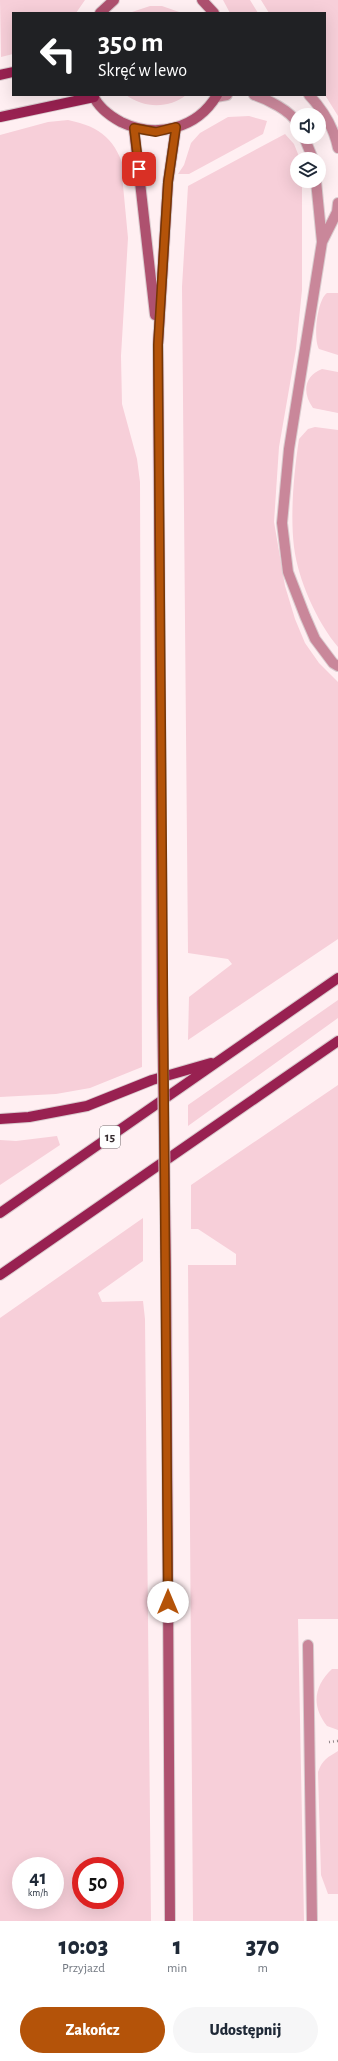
<!DOCTYPE html>
<html lang="pl">
<head>
<meta charset="utf-8">
<style>
  :root { --surface:#fff; --page:#f6f6f7; --text:#1f2937; --muted:#747a83; --accent:#b45309 }
  body { margin:0; font-family:"Alegreya Sans",sans-serif; background:var(--page); color:var(--text); height:100vh; display:flex; flex-direction:column; font-size:15px; white-space:nowrap }
  * { box-sizing:border-box; margin:0 }
  p { font-size:13px; color:var(--muted) }
  .icon { flex:none; width:22px; height:22px; fill:none; stroke:currentColor; stroke-width:2; stroke-linecap:round; stroke-linejoin:round }
  .map { position:relative; height:1921px; overflow:hidden }
  .drawer { display:flex; flex-direction:column; background:var(--surface); flex:1 }
  .drawer>* { flex:none }
  .hud { position:absolute; left:12px; top:12px; width:314px; height:84px; border-radius:0px; box-shadow:0 4px 16px #0002; background:#202124; color:#fff; overflow:hidden }
  .tools { position:absolute; left:290px; top:108px; display:grid; gap:8px }
  .tools a { display:grid; place-items:center; width:36px; height:36px; border-radius:50%; background:var(--surface); box-shadow:0 4px 16px #0002; font-size:20px }
  .speed { position:absolute; left:12px; top:1857px; display:flex; gap:8px; font-size:20px; font-weight:700; text-align:center }
  .speed>* { display:grid; place-content:center; width:52px; height:52px; border-radius:50%; background:var(--surface); box-shadow:0 4px 16px #0002; line-height:1 }
  .speed small { font-size:10px; font-weight:400 }
  .speed .limit { border:6px solid #d22; background:#fff; color:#111 }
  .pin { position:absolute; display:grid; place-items:center; width:34px; height:34px; color:#fff; margin:-17px; border-radius:8px; box-shadow:0 2px 6px #0006 }
  .me { position:absolute; width:44px; margin:-22px; rotate:0deg; stroke-linejoin:round; filter:drop-shadow(0 0 3px #0008) }
  .turn { display:flex; align-items:center; gap:14px; height:84px; padding:0 20px; font-size:18px }
  .turn .icon { width:52px; height:52px; stroke-width:2.5 }
  .turn b { display:block; font-size:28px; line-height:34px }
  .eta { display:flex; justify-content:space-evenly; align-items:center; height:68px; text-align:center }
  .eta b { font-size:24px; font-weight:800; line-height:28px }
  .button { display:flex; gap:8px; margin-top:auto; padding:8px 20px }
  .button a { flex:1; height:46px; border-radius:24px; background:var(--accent); color:#fff; font-size:16px; font-weight:800; line-height:46px; text-align:center }
  .button a+a { background:var(--page); color:var(--text) }
  .map>svg:first-child { display:block }
  .green { fill:#f7cfd9; fill-rule:evenodd }
  .lines { fill:none; stroke-linecap:round; stroke-linejoin:round }
  .lane-casing { stroke:#dacccf; stroke-width:12 }
  .secondary-casing { stroke:#dacccf; stroke-width:12 }
  .primary-casing { stroke:#dacccf; stroke-width:12 }
  .path { stroke:#938689; stroke-width:2.5; stroke-dasharray:1 3; stroke-linecap:butt }
  .lane { stroke:#c9879a; stroke-width:10 }
  .secondary { stroke:#ae516f; stroke-width:10 }
  .primary { stroke:#982151; stroke-width:10 }
  .secondary-bridge-casing { stroke:#dacccf; stroke-width:12; stroke-linecap:butt }
  .secondary-bridge { stroke:#ae516f; stroke-width:10 }
  .route-casing { stroke:#753606; stroke-width:10 }
  .route { stroke:#b45309; stroke-width:7 }
  .labels { text-anchor:middle; dominant-baseline:central; stroke-width:4; stroke-linejoin:round; paint-order:stroke }
  .shield { fill:#fff; stroke:#716a6c; stroke-width:1 }
  .shield-label { font-size:13px; font-weight:bold; fill:#342a2d }
</style>
</head>
<body>
<div class="map">
<svg width="338" height="1921" viewBox="0 0 338 1921">
  <rect width="100%" height="100%" fill="#ffeff2"/>
  <path class="green" d="M0,0H85L76,13H13V54L1,57Z
    M223,0H250L258,13H230Z
    M261,0H338V116L325,95V13H269Z
    M150,6H162L182,13H129Z
    M126,95H186C169,109 143,108 126,95Z
    M249,116L267,121L263,134L189,174H178L184,165L191,143L200,133L228,117Z
    M68,120C102,127 116,140 126,174L122,175L128,238L121,356L122,404L137,459L140,482L142,1067L90,1088L56,1094L0,1097V135L48,122Z
    M285,134L294,144L300,159H297V181H302V290L296,349L279,447L274,522L285,586L295,619L305,643L319,663L338,682V939L188,1040L189,997L232,964L228,959L188,953L182,287L188,186Z
    M327,293H338V355L319,349C313,339 317,300 327,293Z
    M322,369L338,372V413L313,408C302,393 304,376 322,369Z
    M315,427L338,430V647C317,622 298,580 294,547C290,514 294,472 299,439L308,429Z
    M338,1000V1018L188,1126V1105Z
    M338,1085V1619H298L304,1921H193L188,1265H236V1254L198,1229H191V1185Z
    M57,1136L60,1145L0,1185V1140L16,1141Z
    M143,1218V1261L98,1293L102,1302L143,1301L145,1319L151,1921H0V1318ZM21,1866H55V1900H21ZM81,1866H115V1900H81Z
    M332,1669H338V1730L327,1726C311,1706 314,1686 332,1669Z
    M338,1751V1894H328L321,1875L318,1772C322,1760 328,1757 338,1751Z"/>
  <g class="lines">
    <g class="lane-casing">
      <path id="lane" d="M254,95C267,99 291,111 297,123
        M309,95C323,110 334,128 338,148
        M216,97L227,95
        M304,137L313,159
        M316,181L322,242L289,449L282,523L288,572L305,616L315,639L333,663L338,666
        M322,242L337,212L338,203
        M308,1645L312,1921"/>
    </g>
    <g class="secondary-casing">
      <path id="secondary" d="M202,0L214,13
        M100,13L114,0
        M93,95C98,107 110,116 121,122C156,139 197,129 217,95
        M134,129L155,315
        M162,1003L158,345L168,182L176,127
        M166,1267L170,1921"/>
    </g>
    <g class="primary-casing">
      <path id="primary" d="M0,75L13,72
        M0,117L94,97
        M0,1119L29,1117L87,1106L152,1080L211,1063
        M0,1213L338,978
        M0,1275L338,1041"/>
    </g>
    <path class="path" d="M329,1742L338,1741"/>
    <use href="#lane" class="lane"/>
    <use href="#secondary" class="secondary"/>
    <use href="#primary" class="primary"/>
    <g class="secondary-bridge-casing">
      <path id="secondary-bridge" d="M162,1003L166,1267"/>
    </g>
    <use href="#secondary-bridge" class="secondary-bridge"/>
  </g>
  <g class="lines">
    <g class="route-casing">
      <path id="route" d="M139,169L134,128L156,132L176,127L168,182L158,345L168,1602"/>
    </g>
    <use href="#route" class="route"/>
  </g>
  <g class="labels">
    <rect class="shield" x="100" y="1126" width="20" height="22" rx="3"/>
    <g class="shield-label">
      <text x="110" y="1137">15</text>
    </g>
  </g>
</svg>
<div class="tools">
<a><svg class="icon" aria-label="sound" viewBox="0 0 24 24"><path d="M4 9h4l5-4v14l-5-4H4zM17 9q2 3 0 6"/></svg></a>
<a><svg class="icon" aria-label="layers" viewBox="0 0 24 24"><path d="M12 4l9 5-9 5-9-5zM3 14l9 5 9-5"/></svg></a>
</div>
<div class="speed"><div>41<small>km/h</small></div><div class="limit">50</div></div>
<div class="pin" style="left:139px;top:169px;background:#d93025"><svg class="icon" aria-label="arrive" viewBox="0 0 24 24"><path d="M6 21V4h12l-3 4 3 4H6"/></svg></div>
<svg class="me" style="left:168px;top:1602px" viewBox="-20 -20 40 40"><circle r="19" fill="#fff"/><path d="M0-13L10 11 0 6-10 11z" fill="#b45309"/></svg>
<div class="hud">
<div class="turn"><svg class="icon" aria-label="left" viewBox="0 0 24 24"><path d="M17 20v-9H6M10 6l-5 5 5 5"/></svg><div><b>350 m</b>Skręć w lewo</div></div>
</div>
</div>
<section class="drawer">
<div class="eta">
<div><b>10:03</b><p>Przyjazd</p></div>
<div><b>1</b><p>min</p></div>
<div><b>370</b><p>m</p></div>
</div>
<div class="button"><a>Zakończ</a><a>Udostępnij</a></div>
</section>
</body>
</html>
